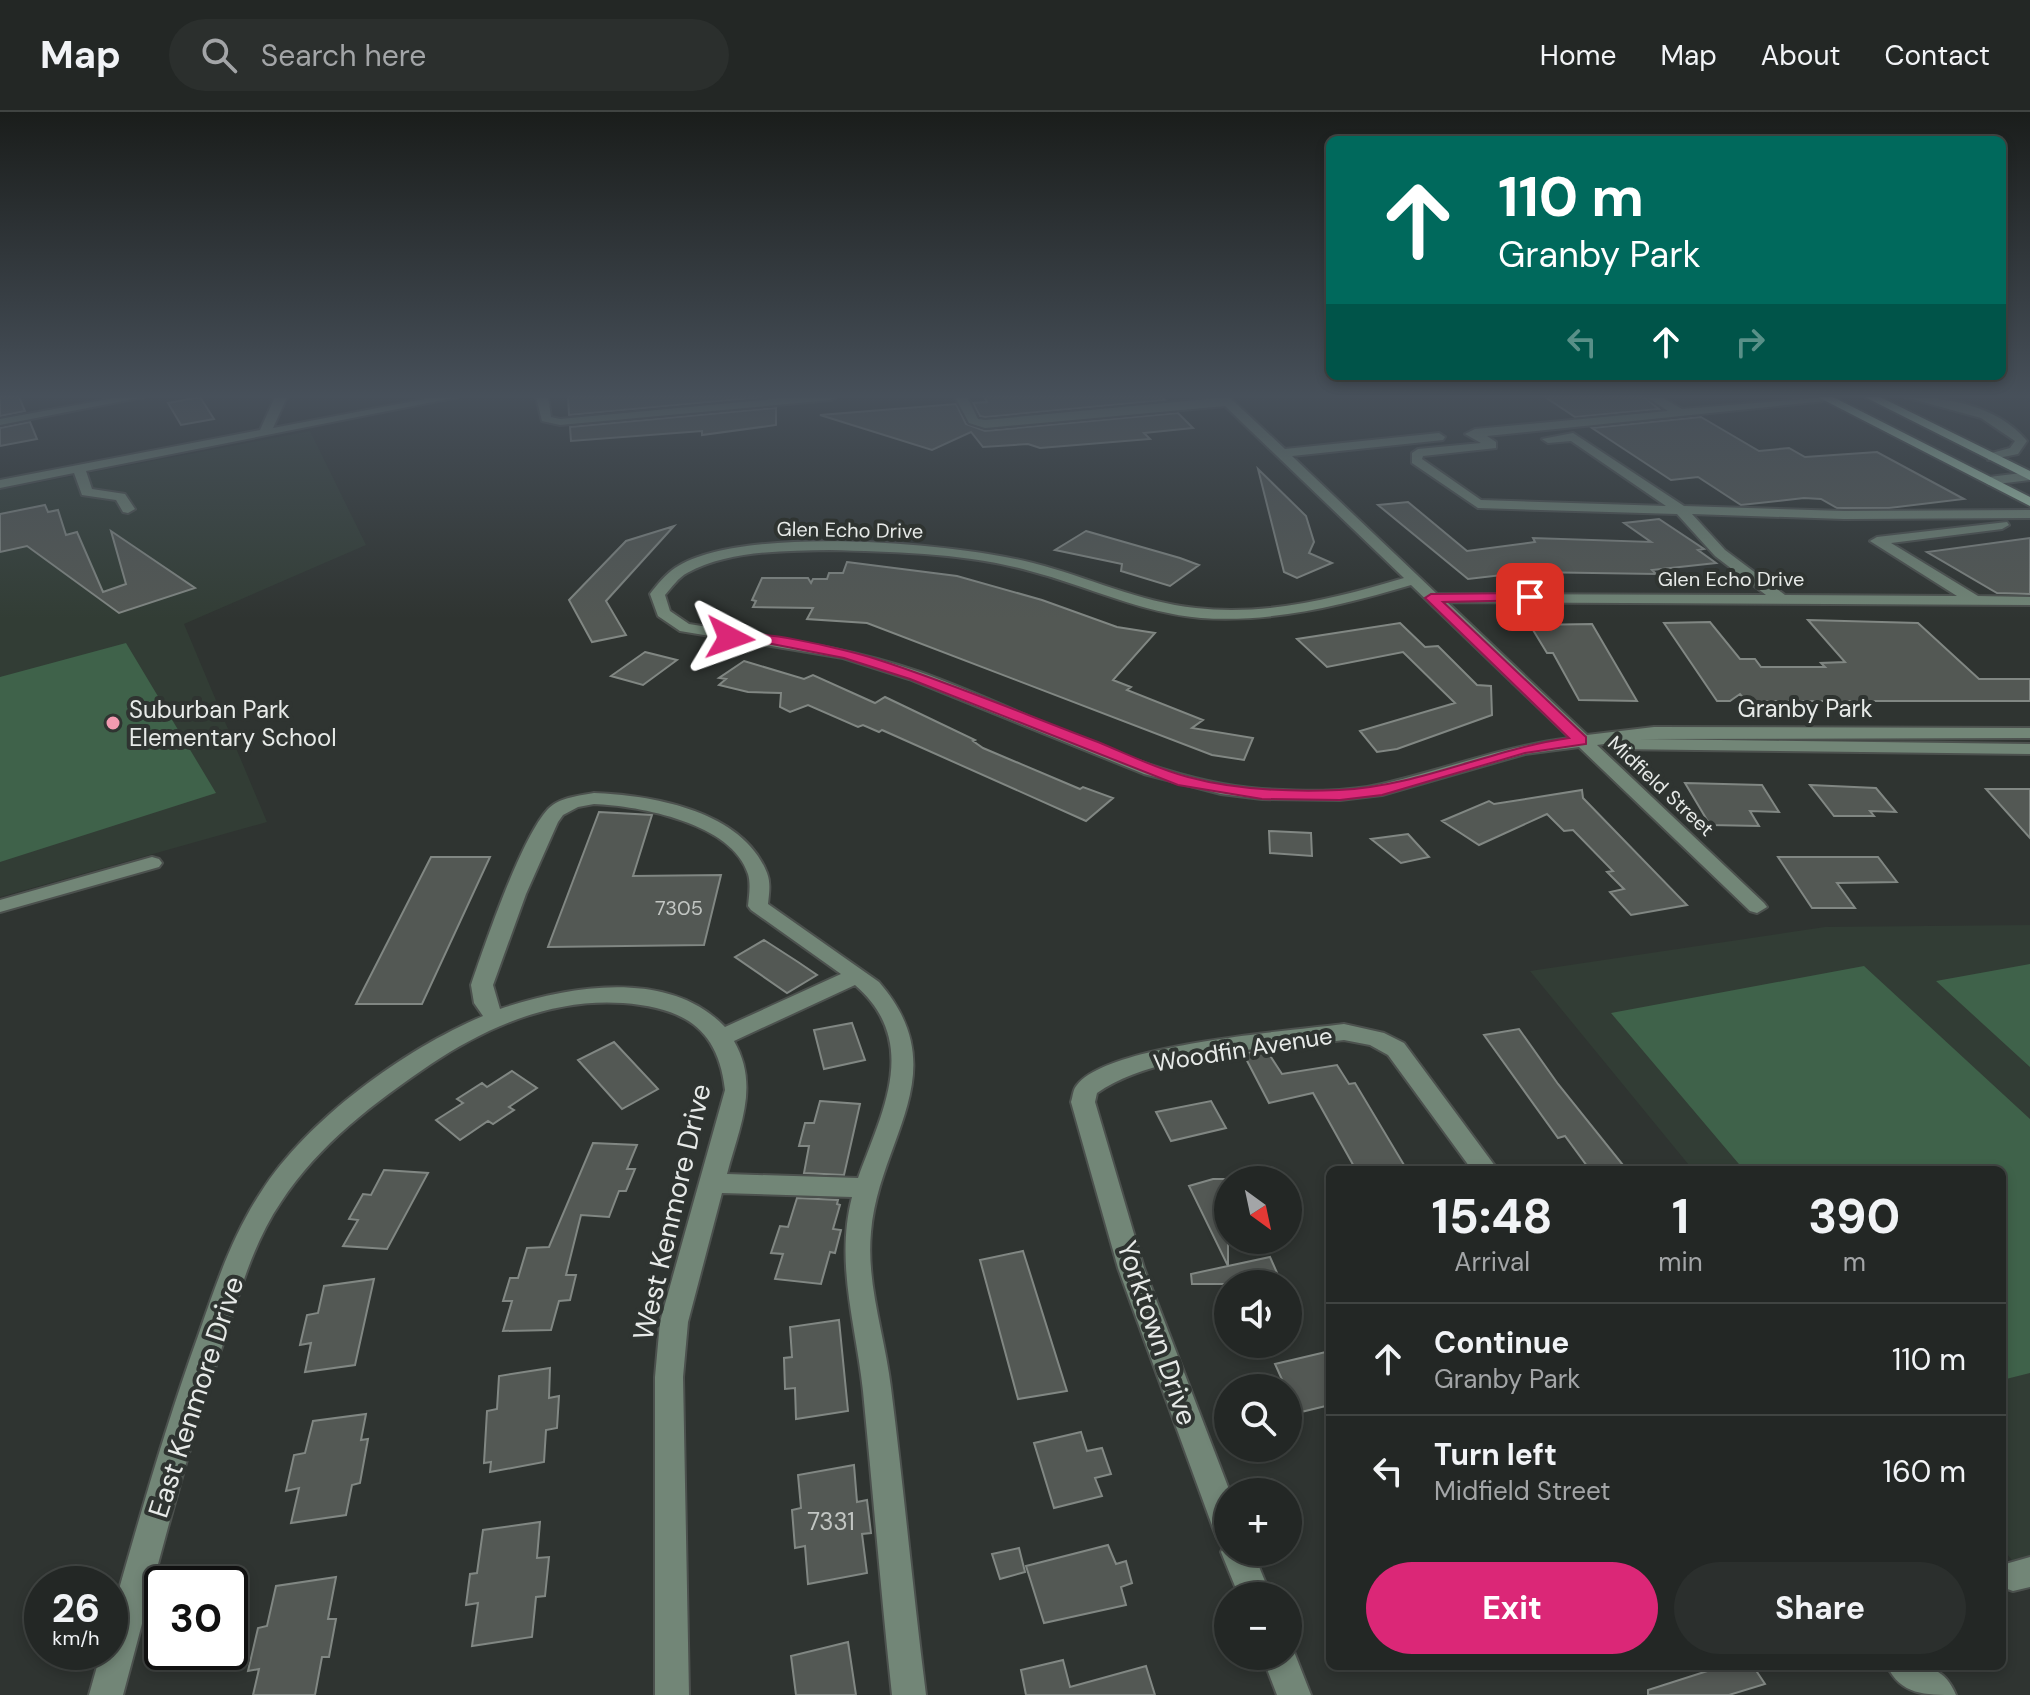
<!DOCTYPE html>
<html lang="en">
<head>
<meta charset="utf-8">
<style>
  :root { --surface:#232725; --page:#2b2f2d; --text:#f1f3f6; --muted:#a3a5a7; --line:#404442; --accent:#db2777 }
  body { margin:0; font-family:"DM Sans",sans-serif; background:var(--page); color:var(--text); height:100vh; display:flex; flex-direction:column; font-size:30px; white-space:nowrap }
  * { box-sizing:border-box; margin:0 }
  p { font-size:26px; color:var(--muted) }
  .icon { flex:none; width:44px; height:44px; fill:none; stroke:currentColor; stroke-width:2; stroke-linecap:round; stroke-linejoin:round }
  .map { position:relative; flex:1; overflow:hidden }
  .drawer { position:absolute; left:1326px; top:1054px; width:680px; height:504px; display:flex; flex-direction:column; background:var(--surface); border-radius:12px; box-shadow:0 4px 12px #0003,0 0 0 2px var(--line) }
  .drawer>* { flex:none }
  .banner { position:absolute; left:1326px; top:24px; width:680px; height:244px; border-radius:12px; box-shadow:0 4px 12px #0003,0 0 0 2px var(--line); background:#00695c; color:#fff; overflow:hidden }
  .needle { width:52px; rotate:147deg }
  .fabs { position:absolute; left:1214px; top:1054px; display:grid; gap:16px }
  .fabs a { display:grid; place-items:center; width:88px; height:88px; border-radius:50%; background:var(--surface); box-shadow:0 4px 12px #0003,0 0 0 2px var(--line); font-size:40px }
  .speed { position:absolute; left:24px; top:1454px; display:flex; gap:16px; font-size:40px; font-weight:700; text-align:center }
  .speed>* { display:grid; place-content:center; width:104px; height:104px; border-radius:50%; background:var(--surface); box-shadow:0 4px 12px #0003,0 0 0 2px var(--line); line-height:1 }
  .speed small { font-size:20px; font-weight:400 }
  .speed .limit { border:4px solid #111; border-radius:12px; background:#fff; color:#111 }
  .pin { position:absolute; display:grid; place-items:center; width:68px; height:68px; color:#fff; margin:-34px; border-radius:16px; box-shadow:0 4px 12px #0006 }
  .me { position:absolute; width:88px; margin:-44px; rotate:94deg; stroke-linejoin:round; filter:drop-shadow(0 0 6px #0008) }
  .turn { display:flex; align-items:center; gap:28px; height:168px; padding:0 40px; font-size:36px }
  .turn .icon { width:104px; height:104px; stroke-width:2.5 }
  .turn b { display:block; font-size:56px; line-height:68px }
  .lanes { display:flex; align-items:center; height:76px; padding:0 40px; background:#0003; justify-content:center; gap:40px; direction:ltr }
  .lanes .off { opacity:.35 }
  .eta { display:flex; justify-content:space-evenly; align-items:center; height:136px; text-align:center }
  .eta b { font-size:48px; font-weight:700; line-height:56px }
  .action { display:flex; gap:16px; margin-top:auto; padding:16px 40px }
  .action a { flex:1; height:92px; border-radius:48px; background:var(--accent); color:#fff; font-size:32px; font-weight:700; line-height:92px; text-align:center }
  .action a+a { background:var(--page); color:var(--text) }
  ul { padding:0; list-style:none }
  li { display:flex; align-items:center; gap:24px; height:112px; padding:0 40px; border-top:2px solid var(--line) }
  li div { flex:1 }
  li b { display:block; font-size:30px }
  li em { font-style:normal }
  header { display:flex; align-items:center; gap:48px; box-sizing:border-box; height:112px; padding:0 40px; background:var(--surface); border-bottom:2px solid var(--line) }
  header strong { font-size:38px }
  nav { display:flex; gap:44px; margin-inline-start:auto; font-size:28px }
  .search { width:560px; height:72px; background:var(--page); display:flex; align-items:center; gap:20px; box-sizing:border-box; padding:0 28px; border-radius:44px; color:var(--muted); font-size:30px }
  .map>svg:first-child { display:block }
  .built { fill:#323d35 }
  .green { fill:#3f624a }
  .building { fill:#535854; stroke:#818783; stroke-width:2 }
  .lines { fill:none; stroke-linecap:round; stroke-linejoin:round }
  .minor-casing { stroke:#4c514e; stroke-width:4 }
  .major-casing { stroke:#4c514e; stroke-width:4 }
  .minor { fill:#728677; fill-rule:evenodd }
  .major { fill:#b0dabb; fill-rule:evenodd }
  .route { fill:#db2777; stroke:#8e194d; stroke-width:2 }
  .poi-dot { fill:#f29ab0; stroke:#2f3431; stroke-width:3 }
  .labels { text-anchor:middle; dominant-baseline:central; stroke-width:8; stroke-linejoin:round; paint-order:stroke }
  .far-street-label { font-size:20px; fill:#e7eae8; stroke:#2f3431 }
  .number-label { font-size:20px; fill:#c2c6c3 }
  .street-label { font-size:24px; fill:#e7eae8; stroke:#2f3431 }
  .poi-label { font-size:24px; fill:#e7eae8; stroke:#2f3431; text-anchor:start }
  .near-number-label { font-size:24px; fill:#c2c6c3 }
  .near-street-label { font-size:28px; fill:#e7eae8; stroke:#2f3431 }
</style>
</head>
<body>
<header>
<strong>Map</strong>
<div class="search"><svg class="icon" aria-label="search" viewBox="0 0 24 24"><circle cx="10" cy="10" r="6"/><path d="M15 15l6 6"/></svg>Search here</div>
<nav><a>Home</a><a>Map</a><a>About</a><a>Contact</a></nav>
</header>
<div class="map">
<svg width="2030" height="1583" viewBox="0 0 2030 1583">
  <rect width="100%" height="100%" fill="#2f3431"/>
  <path class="built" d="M310,319L366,433L184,512L267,710L0,785V378Z
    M2030,813V1470L2002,1436V1058H1693L1530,859L1825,815Z"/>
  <path class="green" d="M126,531L216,681L0,750V565Z
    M2030,852V955L1936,869Z
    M1864,854L2030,1007V1261L2002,1268V1058H1744L1611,901Z"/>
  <path class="building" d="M0,285H19L25,299L0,304Z
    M200,285L214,307L181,313L168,291Z
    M568,285H763L569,303Z
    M984,285H1162L1165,288L985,305L980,304L973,291L987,290Z
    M1545,285H1644L1659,297L1575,305Z
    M956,292L966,312L985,319L1178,301L1193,316L1144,321L1150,327L1040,336L1028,332L983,335L971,320L932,338L820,303Z
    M776,296V313L702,323V319L571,329L570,315Z
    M1701,305L1759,339L1789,336L1805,345L1877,340L1964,387L1889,396H1837L1821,387L1804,386L1741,393L1698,365L1671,368L1592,316Z
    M30,310L37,327L0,334V316Z
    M1258,357L1306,404L1314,430L1309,441L1332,451L1297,466L1284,460Z
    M1408,390L1467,439L1535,430L1533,426L1651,430L1624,411L1659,407L1704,437L1698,438L1716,451L1652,458L1656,462L1529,460L1468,467L1378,393Z
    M45,393L48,400L58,398L66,423L77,420L103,480L126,472L111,419L195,476L119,501L27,434L0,440V402Z
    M674,414L606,489L626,523L592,530L569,488L626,429Z
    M1086,419L1180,446L1199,453L1170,474L1121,459L1122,452L1055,438Z
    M2030,426V482L1997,481L1927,440Z
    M847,450L957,464L1042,488L1117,515L1155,521L1113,568L1131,575L1127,578L1203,608L1192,616L1253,626L1244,648L1212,643L867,511L807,507L813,496L753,495L756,489L752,488L762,466H808L811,471L813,467H827L829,461H843Z
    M1808,508L1918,511L1979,567H2030V589H1746L1740,582L1730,589H1717L1664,511L1710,510L1740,547H1755L1761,555H1825L1821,551L1845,550Z
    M1400,511L1425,535L1438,534L1477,573L1491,574L1492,603L1397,637L1377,640L1360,619L1455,591L1403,540L1327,555L1297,527Z
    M1592,512L1637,589L1579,588L1553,541H1547L1530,513Z
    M645,540L677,548L643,573L611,564Z
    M744,549L804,567L813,563L875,591L885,585L975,628L973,629L983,636L1080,677L1083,675L1113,686L1086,709L882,618L879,620L863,613L858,615L808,593L790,600L780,595L781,581L748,580L719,573L726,567L719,566Z
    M1685,671L1762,673L1779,700L1750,699L1759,714L1710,713Z
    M1810,673L1876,676L1896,700L1870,699L1874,704H1834Z
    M1986,677H2030V726Z
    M1582,678L1583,686L1687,793L1631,803L1610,780L1624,777L1607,760L1613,759L1573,718L1564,719L1547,702L1479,733L1442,709L1489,689L1494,692Z
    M599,700L652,703L633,764L721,763L704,833L548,835Z
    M1269,719L1311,721L1312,744L1270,741Z
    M1408,722L1429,745L1401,751L1371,727Z
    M431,745H490L422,892H356Z
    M1778,745H1878L1897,770L1837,771L1855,796H1812Z
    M764,828L798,850L817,863L787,881L735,845Z
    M852,911L865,948L824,957L814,918Z
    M1519,917L1558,972L1627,1058H1590L1565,1024L1558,1026L1484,923Z
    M614,930L658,977L622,997L578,948Z
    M1267,939L1282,962L1337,953L1349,972L1355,971L1407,1058H1356L1313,981L1269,991L1243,941Z
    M512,959L537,976L509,995L514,998L493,1012L488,1009L460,1028L436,1008L463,991L457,987L482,971L487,975Z
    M820,989L860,992L844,1063L804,1061L809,1034H799L805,1011H814Z
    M1211,989L1226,1016L1171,1029L1156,1000Z
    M593,1031L637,1033L627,1057H635L626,1079H619L609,1105L581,1103L566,1163H576L570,1188L559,1189L551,1218L503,1219L512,1189H503L510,1166H518L527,1136L549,1135Z
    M384,1058L428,1061L387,1137L343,1134L358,1108L349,1107L363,1082L371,1083Z
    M1213,1067H1228V1154L1270,1145L1282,1172H1192L1191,1162L1228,1154L1189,1074Z
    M797,1086L838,1088L837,1092L840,1093L833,1117L841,1118L835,1141L830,1140L821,1172L775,1167L783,1142L771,1141L780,1114L788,1115Z
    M1023,1139L1067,1279L1018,1287L980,1148Z
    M374,1167L355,1253L305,1260L311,1231L300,1233L307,1203L318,1201L324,1174Z
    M839,1208L848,1299L796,1307L795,1276L785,1277L784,1246L792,1245L790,1215Z
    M1330,1239V1293L1297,1301L1275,1252Z
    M550,1256L549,1286L559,1284L557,1316L546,1318L544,1350L490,1360L491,1350L484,1351L487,1299L497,1297L499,1264Z
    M366,1302L361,1328L368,1327L360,1371L352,1373L346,1403L291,1411L299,1376L286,1379L294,1343L305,1341L313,1309Z
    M1081,1320L1087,1339L1102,1336L1111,1362L1095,1366L1102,1384L1054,1396L1034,1331Z
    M854,1353L857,1390L867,1388L871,1421L862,1422L867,1461L808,1472L805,1434L795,1436L792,1398L801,1396L798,1363Z
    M540,1410L537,1446L549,1445L545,1484L536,1485L532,1525L472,1534L478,1491L466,1493L470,1462L477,1461L483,1418Z
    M1108,1433L1116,1452L1126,1449L1132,1471L1121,1475L1126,1493L1044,1511L1026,1454Z
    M1019,1436L1025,1460L1000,1467L992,1442Z
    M336,1465L328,1507H336L329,1545H322L315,1583H253L259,1557L248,1559L258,1516L267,1514L276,1474Z
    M848,1530L856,1583H796L791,1544Z
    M1063,1548L1070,1575L1146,1554L1155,1583H1026L1021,1558Z
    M1723,1554H1753L1765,1572L1729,1583H1648V1578Z"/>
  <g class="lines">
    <g class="minor-casing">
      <path id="minor" d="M120,285H144L0,313V307Z
        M275,285H287L273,316L435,285H458L86,359L92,377L125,382L135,397L128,401L123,400L116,388L82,383L74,361L0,376V368L260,318Z
        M536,285H548L551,305L560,307L795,285H837L831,288L560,313L542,309Z
        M955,285H967L978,307L985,308L1229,285L1285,337L1439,321L1445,325L1443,328L1292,344L1437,482L1766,483L1715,444L1677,402L1478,396L1412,351V341L1418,337L1481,331L1465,322L1475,317L1668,299L1647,285H1661L1682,297L1830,285L1825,289L1487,324L1496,330V336L1423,344L1422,347L1481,388L1666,394L1571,329L1548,331L1542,327L1573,321L1684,394L1844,399L2030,398V406L1844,407L1692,402L1725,438L1785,483L1957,484L1870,429L1877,425L2007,410L2009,413L2002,417L1891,431L1978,484L2030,485V493L1447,490L1587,623L1654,615L2030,616V626L1638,627L2030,632V642L1612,637L1604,632L1597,633L1764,791L1767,795L1757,801L1750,799L1579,635L1525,642L1382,683L1340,688L1262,687L1221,682L1144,662L909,567L843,546L680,519L658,504L650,482C656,474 666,462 675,456C741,412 957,431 1033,451C1088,465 1139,490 1196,496C1267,504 1337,486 1404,466L1225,294L985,316L969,311ZM830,438C896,440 966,441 1030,459C1087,474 1142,501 1201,506C1273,511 1343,493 1411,473L1570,626C1505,634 1446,657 1382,672C1345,681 1301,679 1262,677C1147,669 1028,598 920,560C845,534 767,525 689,512L670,499L665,483C671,476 679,465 687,461C729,438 783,439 830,438Z
        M1905,285C1948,285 1998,294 2027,329L2018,342L1988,348V342L2010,336L2015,329L1981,306Z
        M2030,360V368L1989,373L1983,369L1989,365Z
        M594,681C652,683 743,699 767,761C771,771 769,782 768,792L879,870C957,960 879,1026 871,1120C866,1172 885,1224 891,1276C904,1378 913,1481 926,1583H892C881,1482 873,1380 863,1279C856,1213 835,1151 852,1085L722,1081L688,1210L683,1265L689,1583H655V1265L660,1210L725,978C718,915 683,896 623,891C554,886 488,914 431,952C375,990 319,1032 281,1090C253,1131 239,1182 224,1229C185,1345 155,1464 123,1583H89L101,1540H110V1509C137,1414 164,1318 198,1224C215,1175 232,1124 261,1080C308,1007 403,938 483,904L474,891L471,873C485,832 521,726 548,697C560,685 579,684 594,681ZM594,692C640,694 732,711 748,762C751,772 749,784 748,794L751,798L841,862L725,915C669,856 568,874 500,897L493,873L526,782L558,710L563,703L578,695ZM855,873C921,930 882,1000 858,1066L727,1062C739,1016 760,974 734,929Z
        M152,745L159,747L162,751L159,755L0,800V788Z
        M1344,912L1384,921L1404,931L1498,1058H1472L1388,943L1370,933L1344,928C1273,936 1155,940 1097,981L1095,990L1144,1156L1230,1380L1228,1440H1253L1271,1484H1239L1221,1440L1226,1430L1217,1426L1213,1416L1118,1156L1071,990C1073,984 1073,977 1077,973C1108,932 1291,919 1344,912Z
        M2030,1445V1475L2013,1479L2002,1475V1453Z
        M1288,1531L1291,1532L1311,1583H1277L1262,1544H1288Z
        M1887,1554C1918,1554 1942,1549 1956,1583C1925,1583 1901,1583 1887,1554Z"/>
    </g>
    <g class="major-casing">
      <path id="major" d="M1818,285H1833L2030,385V394Z
        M1865,285H1880L2030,359V368Z"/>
    </g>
    <use href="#minor" class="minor"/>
    <use href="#major" class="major"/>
  </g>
  <linearGradient id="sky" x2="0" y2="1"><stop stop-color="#1a1d1b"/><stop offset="0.56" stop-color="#47505a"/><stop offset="1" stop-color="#47505a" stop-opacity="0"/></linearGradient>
  <rect width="2030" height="507" fill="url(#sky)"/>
  <path class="route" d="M1530,481L1535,482V488L1443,490L1586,625V632L1525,641L1382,683L1340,688L1262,687L1178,673L910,567L844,546L772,532L730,530L723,526C741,511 852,539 876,547C951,571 1024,602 1098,630C1127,642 1157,657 1188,665C1236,678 1289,680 1339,678C1417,675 1491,637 1569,626L1425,486L1431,482Z"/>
  <circle class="poi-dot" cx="113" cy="611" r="8"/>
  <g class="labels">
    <g class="far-street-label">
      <text transform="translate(850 418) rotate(1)">Glen Echo Drive</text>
      <text x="1731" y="467">Glen Echo Drive</text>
      <text transform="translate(1661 674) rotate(43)">Midfield Street</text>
    </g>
    <g class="number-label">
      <text x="679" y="796">7305</text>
    </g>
    <g class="street-label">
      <text x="1805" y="596">Granby Park</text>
      <text transform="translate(1243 937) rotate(-9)">Woodfin Avenue</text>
    </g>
    <g class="poi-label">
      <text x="129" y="597">Suburban Park<tspan x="129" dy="28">Elementary School</tspan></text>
    </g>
    <g class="near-number-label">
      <text x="831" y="1409">7331</text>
    </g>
    <g class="near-street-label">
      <text transform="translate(672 1100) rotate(-77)">West Kenmore Drive</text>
      <text transform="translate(1157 1221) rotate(71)">Yorktown Drive</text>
      <text transform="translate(196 1285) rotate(-72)">East Kenmore Drive</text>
    </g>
  </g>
</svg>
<div class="fabs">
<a><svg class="needle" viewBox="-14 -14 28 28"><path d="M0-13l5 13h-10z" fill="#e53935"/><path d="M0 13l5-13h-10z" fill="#a3a5a7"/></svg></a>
<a><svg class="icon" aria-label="sound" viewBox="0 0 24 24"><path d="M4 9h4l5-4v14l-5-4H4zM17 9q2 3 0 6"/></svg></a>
<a><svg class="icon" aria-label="search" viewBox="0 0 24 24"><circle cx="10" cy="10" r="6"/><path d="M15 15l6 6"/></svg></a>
<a>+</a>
<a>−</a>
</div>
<div class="speed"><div>26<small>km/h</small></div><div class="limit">30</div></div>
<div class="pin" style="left:1530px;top:485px;background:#d93025"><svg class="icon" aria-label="arrive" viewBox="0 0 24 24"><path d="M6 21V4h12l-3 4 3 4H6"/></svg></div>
<svg class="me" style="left:730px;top:526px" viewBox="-20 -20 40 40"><path d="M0-17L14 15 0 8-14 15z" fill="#db2777" stroke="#fff" stroke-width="4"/></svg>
<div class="banner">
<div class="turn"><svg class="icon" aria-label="ahead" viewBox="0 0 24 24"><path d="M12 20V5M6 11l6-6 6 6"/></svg><div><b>110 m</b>Granby Park</div></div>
<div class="lanes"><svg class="icon off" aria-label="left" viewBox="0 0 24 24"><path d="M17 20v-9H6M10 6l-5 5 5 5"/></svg><svg class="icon" aria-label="ahead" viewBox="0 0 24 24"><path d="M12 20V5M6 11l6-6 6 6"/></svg><svg class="icon off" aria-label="right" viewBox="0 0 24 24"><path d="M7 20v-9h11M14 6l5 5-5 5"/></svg></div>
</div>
<section class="drawer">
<div class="eta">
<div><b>15:48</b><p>Arrival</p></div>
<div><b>1</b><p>min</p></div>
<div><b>390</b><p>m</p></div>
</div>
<ul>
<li><svg class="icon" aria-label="ahead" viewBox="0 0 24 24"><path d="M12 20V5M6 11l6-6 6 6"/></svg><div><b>Continue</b><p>Granby Park</p></div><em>110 m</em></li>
<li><svg class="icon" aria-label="left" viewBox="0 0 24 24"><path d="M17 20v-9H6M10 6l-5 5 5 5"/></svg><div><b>Turn left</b><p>Midfield Street</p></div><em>160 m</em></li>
</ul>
<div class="action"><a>Exit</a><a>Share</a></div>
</section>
</div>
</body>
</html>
